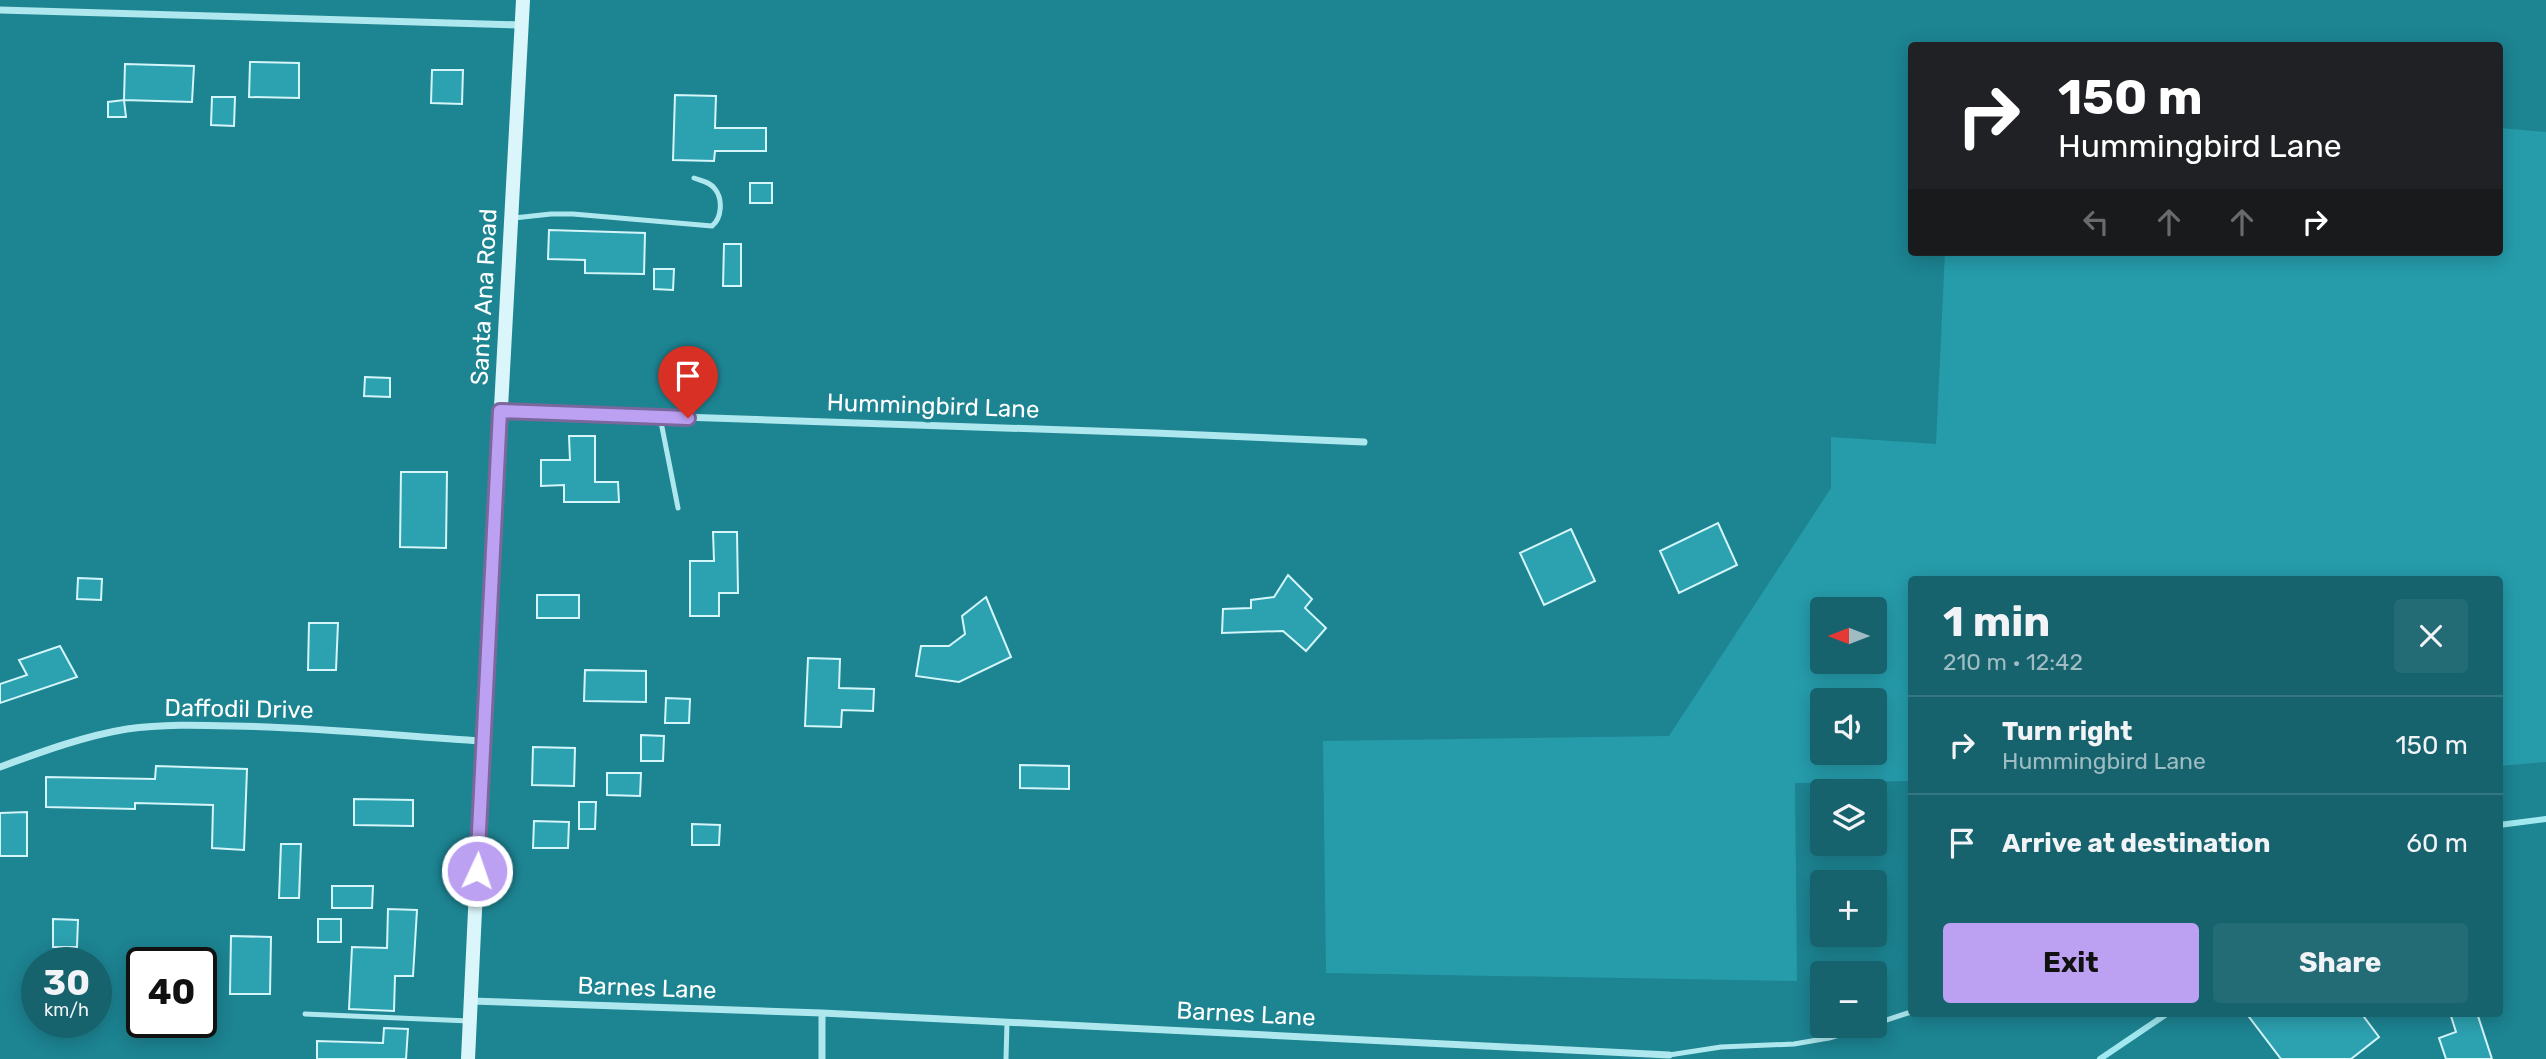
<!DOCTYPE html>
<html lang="en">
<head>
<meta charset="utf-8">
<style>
  :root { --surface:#16636e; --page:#236c76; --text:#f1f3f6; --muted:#9ebcc2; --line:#357781; --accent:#bca0f2 }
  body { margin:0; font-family:Rubik,sans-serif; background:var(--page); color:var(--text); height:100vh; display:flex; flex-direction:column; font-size:26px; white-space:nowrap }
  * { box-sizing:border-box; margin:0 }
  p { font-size:23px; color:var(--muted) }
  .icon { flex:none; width:38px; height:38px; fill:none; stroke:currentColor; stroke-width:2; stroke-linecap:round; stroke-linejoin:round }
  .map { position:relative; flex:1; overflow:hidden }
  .drawer { position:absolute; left:1908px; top:576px; width:595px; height:441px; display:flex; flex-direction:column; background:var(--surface); border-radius:7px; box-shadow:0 4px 18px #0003 }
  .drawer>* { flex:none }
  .guide { position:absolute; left:1908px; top:42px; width:595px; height:214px; border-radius:7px; box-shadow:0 4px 18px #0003; background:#202124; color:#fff; overflow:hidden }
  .needle { width:46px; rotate:270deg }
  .fabs { position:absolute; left:1810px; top:597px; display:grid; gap:14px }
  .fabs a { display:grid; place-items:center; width:77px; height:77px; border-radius:7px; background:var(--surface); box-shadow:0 4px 18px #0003; font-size:35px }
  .speed { position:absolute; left:21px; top:947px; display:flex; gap:14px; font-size:35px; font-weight:700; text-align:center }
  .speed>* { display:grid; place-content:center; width:91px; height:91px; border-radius:50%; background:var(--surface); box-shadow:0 4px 18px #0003; line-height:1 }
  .speed small { font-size:18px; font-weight:400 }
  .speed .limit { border:4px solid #111; border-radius:10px; background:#fff; color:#111 }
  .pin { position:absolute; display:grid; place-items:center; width:60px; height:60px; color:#fff; margin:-72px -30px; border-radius:50% 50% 50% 0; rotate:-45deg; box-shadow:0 0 7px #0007 }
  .pin .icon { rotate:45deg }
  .me { position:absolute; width:77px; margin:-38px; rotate:3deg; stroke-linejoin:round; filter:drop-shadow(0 0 5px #0008) }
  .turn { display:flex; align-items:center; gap:24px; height:147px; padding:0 35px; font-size:32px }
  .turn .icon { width:91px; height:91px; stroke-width:2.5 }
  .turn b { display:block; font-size:49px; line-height:60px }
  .lanes { display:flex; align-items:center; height:66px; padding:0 35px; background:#0003; justify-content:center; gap:35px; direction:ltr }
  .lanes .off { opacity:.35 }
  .round { display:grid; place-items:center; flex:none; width:74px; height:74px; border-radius:7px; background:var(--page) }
  .headline { display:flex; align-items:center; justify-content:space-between; height:119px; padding:0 35px }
  h1 { font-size:42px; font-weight:700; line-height:52px }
  .action { display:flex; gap:14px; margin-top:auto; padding:14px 35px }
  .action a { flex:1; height:80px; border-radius:7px; background:var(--accent); color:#111; font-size:28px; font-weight:700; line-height:80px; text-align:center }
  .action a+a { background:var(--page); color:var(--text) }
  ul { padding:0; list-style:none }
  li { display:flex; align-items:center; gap:21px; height:98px; padding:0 35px; border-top:2px solid var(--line) }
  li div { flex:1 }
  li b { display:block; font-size:26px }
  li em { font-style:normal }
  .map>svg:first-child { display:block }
  .green { fill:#269cab; fill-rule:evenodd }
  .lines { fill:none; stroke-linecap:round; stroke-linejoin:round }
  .stream { stroke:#a1e8f0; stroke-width:6 }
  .building { fill:#2ca1b0; stroke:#d4f6fa; stroke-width:2 }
  .lane { stroke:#aee7ee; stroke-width:5 }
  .street { stroke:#aee7ee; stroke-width:7 }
  .secondary { stroke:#dbf6fa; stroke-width:14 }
  .route-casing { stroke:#7a689d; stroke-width:18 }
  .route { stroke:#bca0f2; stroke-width:12 }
  .labels { text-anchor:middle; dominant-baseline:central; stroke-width:7; stroke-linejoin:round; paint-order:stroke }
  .street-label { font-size:24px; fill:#fff; stroke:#1d8492 }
</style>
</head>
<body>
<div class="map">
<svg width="2546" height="1059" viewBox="0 0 2546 1059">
  <rect width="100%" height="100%" fill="#1d8492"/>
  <path class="green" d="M2499,128L2546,132V762L2499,766V579H1911V781L1795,783L1797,981L1326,973L1323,741L1669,736L1831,488V437L1936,444L1945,252H2499ZM1822,609H1874V662H1822ZM1874,700V752H1822V700Z"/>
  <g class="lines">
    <path class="stream" d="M2499,825L2546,819
      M2100,1059L2168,1013"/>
  </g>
  <path class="building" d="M250,62L299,63V98L249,97Z
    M125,64L194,66L192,102L124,100Z
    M432,70H463L462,104L431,103Z
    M675,95L716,96L715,128H766V151H715L714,161L673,160Z
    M212,97H235L234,126L211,125Z
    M124,100L126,117H108V102Z
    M750,183H772V203H750Z
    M549,230L645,233L644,274L585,273V260L548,259Z
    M724,244H741V286H723Z
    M654,269H674L673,290L654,289Z
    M674,373L707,374L706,394L673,393Z
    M365,377L390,378V397L364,396Z
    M569,436H595V482H618L619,502H564V485L541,486V460H570Z
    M401,472H447L446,548L400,547Z
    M1718,523L1737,565L1679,593L1660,551Z
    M1571,529L1595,581L1544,605L1520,553Z
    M713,532H737L738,593H719V616H690V561H714Z
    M1288,575L1312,599L1305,608L1326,628L1306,651L1283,631L1222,633L1223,609L1251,608V600L1274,597Z
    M78,578L102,579L101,600L77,599Z
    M537,595H579V618H537Z
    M986,597L1011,657L959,682L916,676L921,646H949L965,634L962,616Z
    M309,623H338L336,670H308Z
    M60,646L77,677L0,703V684L27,675L19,660Z
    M808,658L840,659L839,688L874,689L873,711L842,710L841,727L805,726Z
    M585,670L646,671V702L584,701Z
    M666,698L690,699L689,723H665Z
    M641,735L664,736L663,761H641Z
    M533,747L575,748L574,786L532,785Z
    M1020,765L1069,766V789L1020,788Z
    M156,766L247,769L244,850L212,848L213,805L135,803V809L46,807V777L155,779Z
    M607,773H641L640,796L607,795Z
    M354,799L413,800V826L354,825Z
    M579,802H596L595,829H579Z
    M27,812V856H0V813Z
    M534,821L569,822L568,848H533Z
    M692,824L720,825L719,845H692Z
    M281,844H301L299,898H279Z
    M332,886H373L372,908H332Z
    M388,909L417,910L413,976H395L394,1011L349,1009L352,947L387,948Z
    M53,919L78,920L77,947H53Z
    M318,919H341V942H318Z
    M231,936L271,937L270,994H230Z
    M2246,1013H2361L2379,1037L2351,1059H2281Z
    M2450,1013H2477L2492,1059H2446L2439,1038L2456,1032Z
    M384,1028L408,1029L406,1059H317V1041L383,1043Z"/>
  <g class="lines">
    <path class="lane" d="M514,218L551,214H573L712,226C722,218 723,199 715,189C710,182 702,181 694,178
      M660,417L678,508
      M305,1014L469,1021
      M1874,1024L1911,1012
      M1669,1055L1721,1047L1794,1044L1829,1038L1870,1026
      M1006,1059L1007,1022"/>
    <path class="street" d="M0,10L521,25
      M501,411L1155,433L1364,442
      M0,767C41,752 84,736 127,729C162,724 198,725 233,726C316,727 400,736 483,741
      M471,1001L822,1013L1669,1055
      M822,1059V1013"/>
    <path class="secondary" d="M468,1059L483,741L523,0"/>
  </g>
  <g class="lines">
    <g class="route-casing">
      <path id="route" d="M477,871L500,411L688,418"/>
    </g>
    <use href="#route" class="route"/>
  </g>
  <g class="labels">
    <g class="street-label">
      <text transform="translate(484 297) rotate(-87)">Santa Ana Road</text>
      <text transform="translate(933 406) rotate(2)">Hummingbird Lane</text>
      <text transform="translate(239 709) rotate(1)">Daffodil Drive</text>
      <text transform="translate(647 988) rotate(2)">Barnes Lane</text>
      <text transform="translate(1246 1014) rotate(3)">Barnes Lane</text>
    </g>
  </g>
</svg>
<div class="fabs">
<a><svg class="needle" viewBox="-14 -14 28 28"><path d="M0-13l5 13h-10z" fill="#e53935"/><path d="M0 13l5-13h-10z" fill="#9ebcc2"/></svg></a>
<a><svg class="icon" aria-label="sound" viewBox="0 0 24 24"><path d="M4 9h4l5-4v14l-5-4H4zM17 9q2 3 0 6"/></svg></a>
<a><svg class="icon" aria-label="layers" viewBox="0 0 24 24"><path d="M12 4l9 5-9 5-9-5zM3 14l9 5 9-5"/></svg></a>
<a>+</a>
<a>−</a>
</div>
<div class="speed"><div>30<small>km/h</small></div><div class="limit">40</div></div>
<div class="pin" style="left:688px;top:418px;background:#d93025"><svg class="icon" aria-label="arrive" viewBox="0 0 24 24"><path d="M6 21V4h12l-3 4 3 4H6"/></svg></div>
<svg class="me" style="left:477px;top:871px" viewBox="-20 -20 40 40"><circle r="17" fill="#bca0f2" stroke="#fff" stroke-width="3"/><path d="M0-11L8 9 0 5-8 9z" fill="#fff"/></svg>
<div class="guide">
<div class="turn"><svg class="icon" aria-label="right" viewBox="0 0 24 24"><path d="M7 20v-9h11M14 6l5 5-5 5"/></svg><div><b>150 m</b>Hummingbird Lane</div></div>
<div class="lanes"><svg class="icon off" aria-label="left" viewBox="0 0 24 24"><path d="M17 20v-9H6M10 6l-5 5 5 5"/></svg><svg class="icon off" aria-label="ahead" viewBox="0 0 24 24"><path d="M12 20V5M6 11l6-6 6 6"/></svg><svg class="icon off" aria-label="ahead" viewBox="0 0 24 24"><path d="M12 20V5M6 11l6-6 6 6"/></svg><svg class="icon" aria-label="right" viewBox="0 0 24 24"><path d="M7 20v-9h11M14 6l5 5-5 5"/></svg></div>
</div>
<section class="drawer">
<div class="headline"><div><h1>1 min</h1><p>210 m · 12:42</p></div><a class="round"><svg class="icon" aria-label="close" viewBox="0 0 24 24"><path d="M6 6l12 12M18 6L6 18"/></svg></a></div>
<ul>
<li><svg class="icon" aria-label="right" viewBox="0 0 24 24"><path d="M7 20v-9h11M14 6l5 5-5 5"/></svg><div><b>Turn right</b><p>Hummingbird Lane</p></div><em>150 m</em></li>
<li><svg class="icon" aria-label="arrive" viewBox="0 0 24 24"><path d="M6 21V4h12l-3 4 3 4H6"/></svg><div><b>Arrive at destination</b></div><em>60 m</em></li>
</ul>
<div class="action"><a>Exit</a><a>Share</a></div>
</section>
</div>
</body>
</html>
